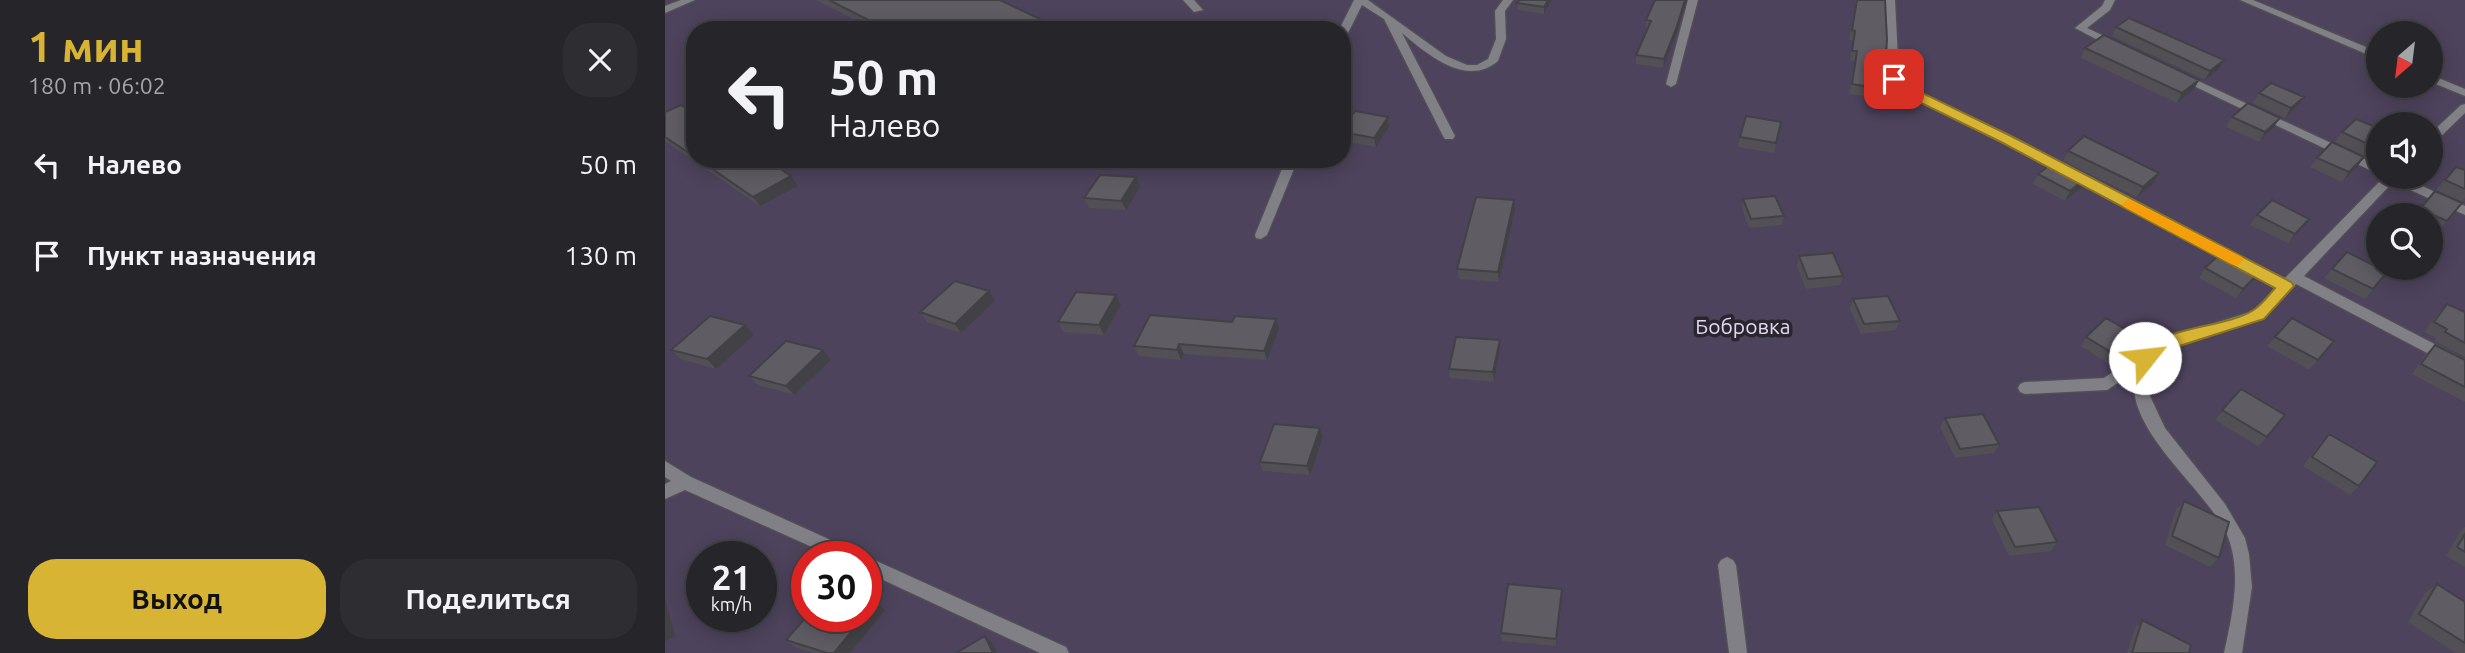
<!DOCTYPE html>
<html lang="ru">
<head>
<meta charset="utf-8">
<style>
  :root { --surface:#262529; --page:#2e2d31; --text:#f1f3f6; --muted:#a4a5a8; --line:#424246; --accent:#d8b434 }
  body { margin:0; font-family:Ubuntu,sans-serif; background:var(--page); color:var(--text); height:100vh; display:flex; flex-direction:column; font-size:26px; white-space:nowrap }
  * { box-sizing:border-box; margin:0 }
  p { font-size:23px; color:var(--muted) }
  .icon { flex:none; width:38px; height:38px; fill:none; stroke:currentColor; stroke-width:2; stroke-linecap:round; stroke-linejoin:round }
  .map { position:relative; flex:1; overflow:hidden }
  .side { display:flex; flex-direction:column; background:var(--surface); width:665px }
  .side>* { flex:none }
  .top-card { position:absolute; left:21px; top:21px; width:665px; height:147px; border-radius:28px; box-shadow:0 4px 18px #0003,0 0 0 2px var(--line); background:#262529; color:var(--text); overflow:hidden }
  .needle { width:46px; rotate:208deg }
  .controls { position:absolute; left:1701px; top:21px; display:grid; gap:14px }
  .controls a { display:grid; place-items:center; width:77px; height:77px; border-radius:50%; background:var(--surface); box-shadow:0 4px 18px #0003,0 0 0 2px var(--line); font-size:35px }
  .speed { position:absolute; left:21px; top:541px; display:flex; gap:14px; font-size:35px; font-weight:700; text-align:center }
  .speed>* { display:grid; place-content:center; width:91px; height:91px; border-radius:50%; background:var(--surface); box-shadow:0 4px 18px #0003,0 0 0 2px var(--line); line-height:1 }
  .speed small { font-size:18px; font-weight:400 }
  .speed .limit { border:10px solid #d22; background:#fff; color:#111 }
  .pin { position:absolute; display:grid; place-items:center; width:60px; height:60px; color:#fff; margin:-30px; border-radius:14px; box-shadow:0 4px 10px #0006 }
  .me { position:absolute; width:77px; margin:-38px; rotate:61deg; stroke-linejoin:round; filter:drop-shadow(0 0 5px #0008) }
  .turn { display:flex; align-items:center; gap:24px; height:147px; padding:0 28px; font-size:32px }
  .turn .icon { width:91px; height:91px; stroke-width:2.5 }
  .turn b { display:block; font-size:49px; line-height:60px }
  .round { display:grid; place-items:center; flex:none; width:74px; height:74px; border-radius:28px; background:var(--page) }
  .summary { display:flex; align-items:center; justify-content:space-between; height:119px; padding:0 28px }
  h1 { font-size:42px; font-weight:600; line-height:52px; color:var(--accent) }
  .primary-button { display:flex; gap:14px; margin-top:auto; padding:14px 28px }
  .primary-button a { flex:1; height:80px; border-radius:28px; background:var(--accent); color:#111; font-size:28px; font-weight:600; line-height:80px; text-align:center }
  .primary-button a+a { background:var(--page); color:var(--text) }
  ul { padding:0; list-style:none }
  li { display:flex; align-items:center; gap:21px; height:91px; padding:0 28px }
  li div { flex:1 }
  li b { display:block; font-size:26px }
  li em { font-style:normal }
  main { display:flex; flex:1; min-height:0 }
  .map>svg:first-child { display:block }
  .green { fill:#4d435c; fill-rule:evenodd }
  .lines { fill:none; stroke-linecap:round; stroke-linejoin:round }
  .minor-casing { stroke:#514f54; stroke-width:3 }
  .tertiary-casing { stroke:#514f54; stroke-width:3 }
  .minor { fill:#828087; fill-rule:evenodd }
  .tertiary { fill:#828087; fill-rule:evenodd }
  .wall { fill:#525055 }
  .shaded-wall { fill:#424145 }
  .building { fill:#5f5d63; stroke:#424145; stroke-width:2 }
  .route { fill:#d8b434; stroke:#8c7522; stroke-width:2 }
  .slow { fill:#f59e0b }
  .labels { text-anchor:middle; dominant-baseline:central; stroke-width:7; stroke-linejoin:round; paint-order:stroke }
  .park-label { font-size:21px; fill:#e3d7f8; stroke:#29272d }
</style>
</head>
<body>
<main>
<section class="side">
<div class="summary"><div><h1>1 мин</h1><p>180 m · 06:02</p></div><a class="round"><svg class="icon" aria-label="close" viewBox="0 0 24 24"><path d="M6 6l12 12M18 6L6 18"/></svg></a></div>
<ul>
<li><svg class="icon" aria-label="left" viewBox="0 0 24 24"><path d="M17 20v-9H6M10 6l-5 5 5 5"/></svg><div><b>Налево</b></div><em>50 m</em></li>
<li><svg class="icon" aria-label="arrive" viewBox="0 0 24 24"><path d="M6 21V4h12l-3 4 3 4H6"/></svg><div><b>Пункт назначения</b></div><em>130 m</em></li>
</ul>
<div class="primary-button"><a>Выход</a><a>Поделиться</a></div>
</section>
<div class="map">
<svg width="1800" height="653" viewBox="0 0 1800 653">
  <rect width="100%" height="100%" fill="#333137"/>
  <path class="green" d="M0,0H1800V653H0ZM30,30H677V159H30ZM1713,33H1766V86H1713ZM1713,124H1766V177H1713ZM1713,215H1766V268H1713ZM37,556H96V616H37ZM142,556H201V616H142Z"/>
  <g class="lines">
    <g class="minor-casing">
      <path id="minor" d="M518,0H529L538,10L529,12Z
        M689,0H703L781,56L802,65H812L823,59L831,39L830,11L838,0H848L840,11L841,39L833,61C801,88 762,54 737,33L790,136L788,139H780L778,136L719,19L697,5L682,35L677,38V30H674Z
        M1023,0H1033L1011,84L1006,87L1001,84Z
        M1220,0H1230L1234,78L1252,92L1345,136L1619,279L1719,177H1738L1800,206V215L1728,182L1639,276L1800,360V373L1631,284L1598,319L1504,349L1484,379V394L1500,428L1560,504L1580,538L1584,554L1587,587L1577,653H1559C1567,616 1577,574 1563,537C1546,492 1447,421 1474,369L1442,390L1360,394L1355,392L1353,388L1355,384L1360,382L1439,378L1494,341L1588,311L1612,287L1337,142L1244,96L1224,79Z
        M1440,0H1450L1445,10L1422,28L1456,44V48H1448L1410,28L1437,6Z
        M1575,0H1588L1713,52V59Z
        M1514,72L1713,165V174L1510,77L1509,75Z
        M1766,75L1800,89V96L1766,82Z
        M1800,104V113L1770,142L1766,143V133L1796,105Z
        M621,159H633L602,235L596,239L591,238L590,235Z
        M0,461L26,477L190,551L192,556H167L20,490L0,499V484L6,481L0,477Z
        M200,556H201L207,559L401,647L404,653H375L201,572Z
        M1062,557L1068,560L1071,565L1082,653H1064L1053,565L1056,560Z"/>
    </g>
    <g class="tertiary-casing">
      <path id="tertiary" d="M16,0H30L0,13V6Z"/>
    </g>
    <use href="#minor" class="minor"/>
    <use href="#tertiary" class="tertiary"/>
  </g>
  <path class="wall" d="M151,0H335L398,30H210Z
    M854,0H887L879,14L853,10L852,3Z
    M990,0L1011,35L998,68L971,64V55L982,30H981V20Z
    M1191,0H1220L1217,89L1214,98L1184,94L1190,61L1185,60L1188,40H1184Z
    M1451,27L1553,70L1540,80L1447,36Z
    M1420,48L1534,80L1529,89L1512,103L1416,58Z
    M1594,93L1632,106L1620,118L1588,103Z
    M0,112L30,114V159H116L107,164L133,186L95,206L0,141Z
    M723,117L724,127L711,147L678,141L677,130Z
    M1567,117L1609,127L1594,142L1561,127Z
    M1116,122L1109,153L1073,147L1075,137Z
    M1713,128V145L1702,157L1670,142L1677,132Z
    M1403,151L1494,173L1489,183L1472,197L1398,161Z
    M1699,157L1692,167L1677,182L1645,167L1652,158Z
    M568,159H610L603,170L570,167Z
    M1791,167L1800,170V198L1797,202L1771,190Z
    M1373,174L1417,187L1400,201L1368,184Z
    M475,187L461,210L424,208L419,198Z
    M1770,191L1782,221L1774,230L1766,227V215H1750Z
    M1078,199L1119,216L1117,225L1084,228L1077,208Z
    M849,200L850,210L834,282L794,279L792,269Z
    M1592,215L1644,219L1637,228L1623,243L1585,225Z
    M1134,256L1178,276L1175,285L1141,289L1132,266Z
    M1540,268L1588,281L1571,298L1534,278Z
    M1667,269L1722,272L1700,299L1659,278Z
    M1188,299L1235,321L1231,330L1196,334L1185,309Z
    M330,301L296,333L262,322L255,312Z
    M1782,304L1800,312V357L1770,341L1772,338L1759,332L1773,313Z
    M456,305L439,335L398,332L393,322Z
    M567,322L614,329L602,360L519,354L516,360L474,356L469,346Z
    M80,325L89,335L51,369L16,359L6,350Z
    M1421,337L1473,350L1450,368L1416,346Z
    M1610,337L1669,341L1644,370L1602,346Z
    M1770,345L1800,360V402L1747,374L1760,355Z
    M835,349L829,382L785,378L784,369Z
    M166,360L129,395L93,385L84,376Z
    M1576,389L1602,437L1593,446L1550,420Z
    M1280,418L1334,444L1329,453L1290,458L1275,427Z
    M655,428L658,437L645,475L598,471L595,462Z
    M1664,434L1694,486L1685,495L1638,466L1655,443Z
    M1519,501L1554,558L1545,567L1500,545L1511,510Z
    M1332,511L1392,542L1386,551L1344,556L1327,520Z
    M1800,527V567L1781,556L1797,529Z
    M1772,584L1800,602V653H1791L1743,622L1760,593Z
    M897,598L891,646L837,641L836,633Z
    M211,602L220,610L185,653H149L132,648L121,640Z
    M1477,620L1524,653H1462L1470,628Z"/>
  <path class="shaded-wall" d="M883,0H887L879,14V7Z
    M1020,0H1022L1011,35L998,68L999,59Z
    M1559,60L1553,70L1540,80L1545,71Z
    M1534,80L1529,89L1512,103L1517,93Z
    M1639,97L1632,106L1620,118L1626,108Z
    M723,117L724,127L711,147L709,138Z
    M1615,118L1609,127L1594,142L1600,132Z
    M1699,157L1692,167L1677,182L1684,172Z
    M98,159H116L103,166Z
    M602,159H610L603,170L601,161Z
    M1494,173L1489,183L1472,197L1478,187Z
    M126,176L133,186L95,206L88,197Z
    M471,177L475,187L461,210L456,201Z
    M1422,177L1417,187L1400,201L1405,191Z
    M849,200L850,210L834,282L833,272Z
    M1644,219L1637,228L1623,243L1630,234Z
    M1595,272L1588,281L1571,298L1578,289Z
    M324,291L330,301L296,333L290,324Z
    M451,295L456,305L439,335L434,325Z
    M611,319L614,329L602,360L599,351Z
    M80,325L89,335L51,369L42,359Z
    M835,340V349L829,382L828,372Z
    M1480,341L1473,350L1450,368L1456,358Z
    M514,344L519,354L516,360L512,350Z
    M158,350L166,360L129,395L121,386Z
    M655,428L658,437L645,475L642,466Z
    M897,589V598L891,646V639Z
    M0,599L10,636L0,641Z
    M211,602L220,610L185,653H169L199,616H201V613Z
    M320,636L328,644L332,653H328Z"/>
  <path class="building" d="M164,0H335L398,30H223Z
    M854,0H883L879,7L852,3Z
    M990,0H1020L1012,26L999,59L971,55L986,21L981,20Z
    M1192,0H1220L1222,40L1217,89L1187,84L1192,51H1187L1190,31L1187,30Z
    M1464,18L1559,60L1545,71L1451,27Z
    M1439,35L1534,80L1517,93L1420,48Z
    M1606,83L1639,97L1626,108L1594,93Z
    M1583,103L1615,118L1600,132L1567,117Z
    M16,105L30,114V157L0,137V112Z
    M690,111L723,117L709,138L677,132V130Z
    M1081,116L1116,122L1111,143L1075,137Z
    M1691,119L1713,128V143L1709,147L1677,132Z
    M1419,136L1494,173L1478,187L1403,151Z
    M1667,142L1699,157L1684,172L1652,158Z
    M33,159H100L126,176L88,197Z
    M1390,161L1422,177L1405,191L1373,174Z
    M1791,167L1800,170V189L1780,180Z
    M435,175L471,177L456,201L419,198Z
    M1770,191L1797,203L1782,221L1755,209Z
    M1110,196L1119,216L1086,219L1078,199Z
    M811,197L849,200L833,272L792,269Z
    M1607,200L1644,219L1630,234L1592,215Z
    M1557,252L1595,272L1578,289L1540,268Z
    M1682,252L1722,272L1708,289L1667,269Z
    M1168,253L1178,276L1143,279L1134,256Z
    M290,281L324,291L290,324L255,312Z
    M411,292L451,295L434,325L393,322Z
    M1223,296L1235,321L1199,324L1188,299Z
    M1782,304L1800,312V343L1780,332L1782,329L1769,322Z
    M485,315L567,322L570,316L611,319L599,351L514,344L512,350L469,346Z
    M45,316L80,325L42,359L6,350Z
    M1441,318L1480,341L1456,358L1421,337Z
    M1627,318L1669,341L1653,360L1610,337Z
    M791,337L835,340L828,372L784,369Z
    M121,341L158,350L121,386L84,376Z
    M1770,345L1800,360V387L1756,364Z
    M1576,389L1620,415L1602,437L1557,410Z
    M1318,414L1334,444L1295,449L1280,418Z
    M609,424L655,428L642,466L595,462Z
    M1664,434L1712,462L1694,486L1647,457Z
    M1519,501L1564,522L1554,558L1507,536Z
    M1374,507L1392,542L1350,547L1332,511Z
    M1800,534V552L1792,547Z
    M843,584L897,589L891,639L836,633Z
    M1772,584L1800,602V643L1754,614Z
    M201,599L211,602L201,613Z
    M142,616H199L169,653H162L121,640Z
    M1477,620L1526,645L1524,653H1467Z
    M320,636L328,653H291Z"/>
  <path class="route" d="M1229,75L1253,91L1346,136L1626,282L1629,286L1599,319L1505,349L1486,362H1474L1472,358C1490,326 1558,329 1587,311C1596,306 1604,295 1610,288L1336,142L1244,97L1223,79Z"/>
  <path class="slow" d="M1464,199L1577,257L1579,260L1572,266L1566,264L1459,207L1457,204Z"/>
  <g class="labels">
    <g class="park-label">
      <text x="1078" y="326">Бобровка</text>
    </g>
  </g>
</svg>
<div class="controls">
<a><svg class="needle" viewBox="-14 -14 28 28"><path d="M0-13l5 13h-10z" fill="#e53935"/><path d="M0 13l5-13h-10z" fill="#a4a5a8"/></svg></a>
<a><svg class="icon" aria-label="sound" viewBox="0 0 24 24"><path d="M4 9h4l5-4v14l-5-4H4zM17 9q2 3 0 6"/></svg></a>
<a><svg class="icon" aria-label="search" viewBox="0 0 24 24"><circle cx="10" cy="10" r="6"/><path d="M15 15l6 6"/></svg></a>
</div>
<div class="speed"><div>21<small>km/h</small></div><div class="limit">30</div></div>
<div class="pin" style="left:1229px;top:79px;background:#d93025"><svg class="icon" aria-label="arrive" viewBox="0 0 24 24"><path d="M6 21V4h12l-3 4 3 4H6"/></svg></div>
<svg class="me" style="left:1480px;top:358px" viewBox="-20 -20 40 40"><circle r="19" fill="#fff"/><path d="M0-13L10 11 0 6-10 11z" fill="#d8b434"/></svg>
<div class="top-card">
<div class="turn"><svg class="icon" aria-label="left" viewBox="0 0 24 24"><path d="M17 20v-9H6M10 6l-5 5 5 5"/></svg><div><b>50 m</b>Налево</div></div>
</div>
</div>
</main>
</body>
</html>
